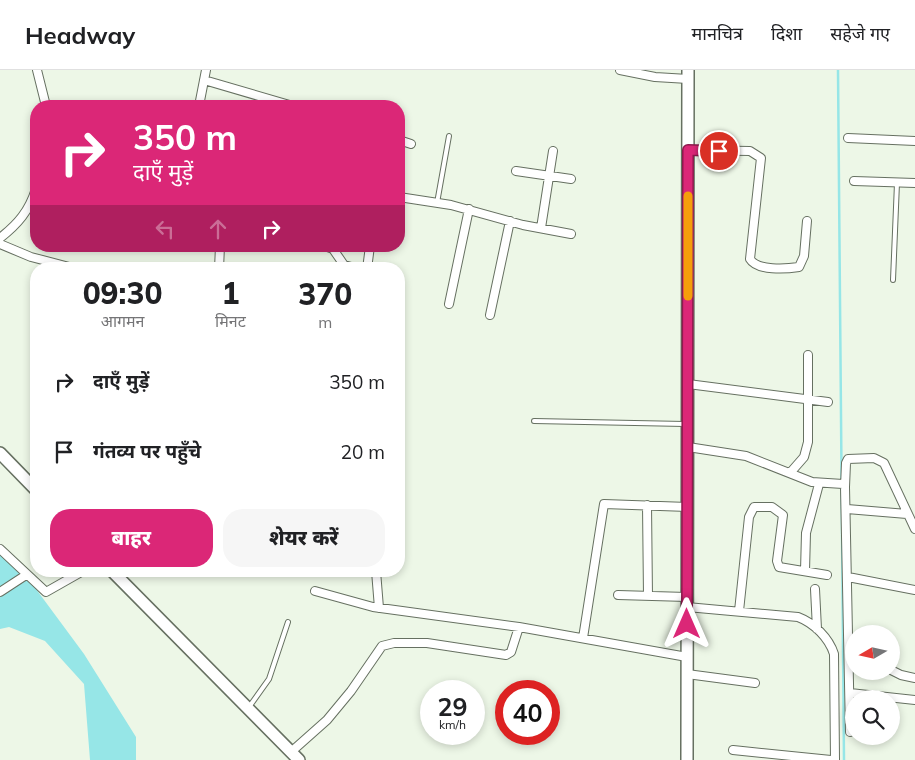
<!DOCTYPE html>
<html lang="hi">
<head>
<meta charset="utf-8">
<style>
  :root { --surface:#fff; --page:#f6f6f6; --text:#202124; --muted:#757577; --line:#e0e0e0; --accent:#db2777 }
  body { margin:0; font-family:Mulish,"Noto Sans Devanagari",sans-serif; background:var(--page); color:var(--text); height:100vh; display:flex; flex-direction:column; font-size:19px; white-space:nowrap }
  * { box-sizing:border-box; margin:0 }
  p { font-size:16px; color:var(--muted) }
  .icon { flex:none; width:28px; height:28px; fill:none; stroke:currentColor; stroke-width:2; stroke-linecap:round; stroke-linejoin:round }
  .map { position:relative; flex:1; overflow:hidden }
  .panel { position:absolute; left:30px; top:192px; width:375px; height:315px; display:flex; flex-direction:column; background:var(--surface); border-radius:20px; box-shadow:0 2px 8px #0003 }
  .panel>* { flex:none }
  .top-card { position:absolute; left:30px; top:30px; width:375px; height:152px; border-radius:20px; box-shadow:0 2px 8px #0003; background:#db2777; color:#fff; overflow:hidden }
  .needle { width:32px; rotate:261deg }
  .controls { position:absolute; left:845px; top:555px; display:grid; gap:10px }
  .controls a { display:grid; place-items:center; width:55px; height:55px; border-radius:50%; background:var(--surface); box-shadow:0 2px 8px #0003; font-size:25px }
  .speed { position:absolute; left:420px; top:610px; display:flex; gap:10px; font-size:25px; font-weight:700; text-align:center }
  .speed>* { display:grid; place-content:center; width:65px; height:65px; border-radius:50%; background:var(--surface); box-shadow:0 2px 8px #0003; line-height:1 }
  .speed small { font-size:12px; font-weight:400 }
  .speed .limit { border:8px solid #d22; background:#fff; color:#111 }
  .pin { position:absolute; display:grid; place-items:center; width:42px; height:42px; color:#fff; margin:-21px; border:2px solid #fff; border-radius:50%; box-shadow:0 1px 5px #0007 }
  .me { position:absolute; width:55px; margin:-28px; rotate:0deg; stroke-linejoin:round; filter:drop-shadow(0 0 4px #0008) }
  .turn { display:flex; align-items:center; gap:18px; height:105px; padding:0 20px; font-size:22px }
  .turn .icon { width:65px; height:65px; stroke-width:2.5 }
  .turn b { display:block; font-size:35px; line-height:42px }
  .lanes { display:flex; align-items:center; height:48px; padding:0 20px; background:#0003; justify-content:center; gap:25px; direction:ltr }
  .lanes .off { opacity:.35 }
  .eta { display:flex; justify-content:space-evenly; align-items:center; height:85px; text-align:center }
  .eta b { font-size:30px; font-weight:800; line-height:35px }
  .primary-button { display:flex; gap:10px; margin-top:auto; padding:10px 20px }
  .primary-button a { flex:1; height:58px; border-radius:20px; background:var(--accent); color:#fff; font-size:20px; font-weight:800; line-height:58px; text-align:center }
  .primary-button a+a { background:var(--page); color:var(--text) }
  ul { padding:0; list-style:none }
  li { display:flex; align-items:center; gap:15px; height:70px; padding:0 20px }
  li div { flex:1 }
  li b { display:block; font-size:19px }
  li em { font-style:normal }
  header { display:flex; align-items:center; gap:30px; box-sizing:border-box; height:70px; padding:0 25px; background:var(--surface); border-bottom:1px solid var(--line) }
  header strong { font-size:24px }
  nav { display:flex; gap:28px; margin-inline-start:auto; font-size:18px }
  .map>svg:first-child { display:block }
  .water { fill:#96e6e7 }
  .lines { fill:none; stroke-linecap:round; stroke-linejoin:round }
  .stream { stroke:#96e6e7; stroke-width:2.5 }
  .lane-casing { stroke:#667061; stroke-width:6 }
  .street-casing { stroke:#667061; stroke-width:10 }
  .secondary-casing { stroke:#667061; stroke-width:14 }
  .lane { stroke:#fff; stroke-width:4 }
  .street { stroke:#fff; stroke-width:8 }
  .secondary { stroke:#fff; stroke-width:11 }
  .route-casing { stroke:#8e194d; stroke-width:12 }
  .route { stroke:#db2777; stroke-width:9 }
  .slow { stroke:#f59e0b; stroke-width:9 }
</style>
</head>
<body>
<header>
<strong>Headway</strong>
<nav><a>मानचित्र</a><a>दिशा</a><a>सहेजे गए</a></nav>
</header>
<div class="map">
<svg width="915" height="690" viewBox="0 0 915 690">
  <rect width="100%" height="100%" fill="#edf7e7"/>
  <path class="water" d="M0,480L19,496L84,584L136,667V690H90L84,614L45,571L9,557L0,559Z"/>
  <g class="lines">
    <path class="stream" d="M838,0L844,690"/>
    <g class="lane-casing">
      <path id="lane" d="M437,133L449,66
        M893,210L897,113
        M534,351L685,354
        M249,637L269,609L288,552"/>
    </g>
    <g class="street-casing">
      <path id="street" d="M37,0L46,36
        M620,0L655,7L688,9
        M204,10L293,36
        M199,36L206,0
        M848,68L915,71
        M399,70L411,74
        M688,80L750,81L761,88L750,189C757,201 786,199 799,197L804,186L807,151
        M516,101L571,109
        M854,111L915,113
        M399,127L451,135L523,155L571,164
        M541,158L553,81
        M0,168C18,154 29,141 36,119
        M0,174L31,187L77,199
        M325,176L333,179L344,195L359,199
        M219,199L220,176
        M367,199L370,176
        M449,234L469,139
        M490,245L510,151
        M688,314L828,332
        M688,377L746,386L812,412L843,414L845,417L850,662
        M790,403L804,387L808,372V285
        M845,417L846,393L848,389L874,388L884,393L915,459
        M647,435L648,526
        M847,439L907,444
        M0,479L46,522L83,501
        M376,501L379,538
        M805,501L806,463L819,414
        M848,507L915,520
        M815,519L817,559
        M315,521L373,537L519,557L687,587
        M0,522L26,505
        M618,525L687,527
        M687,537L798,547C814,553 829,568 834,584L835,690
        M739,541L749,447L754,437H772L783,445L777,491L779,497L827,505
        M583,568L604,434L688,437
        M891,600L901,605L915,608
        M687,604L755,613
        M850,623L915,630
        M733,680L831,690
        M291,682L327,650L351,621L382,576L394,573H427L506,585L511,582L519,557"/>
    </g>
    <g class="secondary-casing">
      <path id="secondary" d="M0,383L36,420
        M112,501L299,690
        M687,690L688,0"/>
    </g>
    <use href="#lane" class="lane"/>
    <use href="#street" class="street"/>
    <use href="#secondary" class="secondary"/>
  </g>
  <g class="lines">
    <g class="route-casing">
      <path id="route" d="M687,554L688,80L719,81"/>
    </g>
    <use href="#route" class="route"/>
    <path class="slow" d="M688,226V126"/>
  </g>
</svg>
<div class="controls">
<a><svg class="needle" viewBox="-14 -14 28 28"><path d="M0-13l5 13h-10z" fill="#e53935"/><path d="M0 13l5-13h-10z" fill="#757577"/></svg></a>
<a><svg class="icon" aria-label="search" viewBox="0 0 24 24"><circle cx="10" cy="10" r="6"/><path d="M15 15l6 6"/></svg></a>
</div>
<div class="speed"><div>29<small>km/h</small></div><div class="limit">40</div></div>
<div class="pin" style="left:719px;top:81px;background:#d93025"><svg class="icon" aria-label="arrive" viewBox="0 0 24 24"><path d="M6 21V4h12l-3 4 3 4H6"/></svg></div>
<svg class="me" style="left:687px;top:554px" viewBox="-20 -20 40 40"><path d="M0-17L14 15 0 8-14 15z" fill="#db2777" stroke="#fff" stroke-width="4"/></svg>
<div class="top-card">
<div class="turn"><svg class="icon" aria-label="right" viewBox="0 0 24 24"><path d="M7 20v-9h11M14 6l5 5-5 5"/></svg><div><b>350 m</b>दाएँ मुड़ें</div></div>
<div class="lanes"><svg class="icon off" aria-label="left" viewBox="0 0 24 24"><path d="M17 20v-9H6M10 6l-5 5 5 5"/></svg><svg class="icon off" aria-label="ahead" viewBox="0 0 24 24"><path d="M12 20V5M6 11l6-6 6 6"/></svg><svg class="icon" aria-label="right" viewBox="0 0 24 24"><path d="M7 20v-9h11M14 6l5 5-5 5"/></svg></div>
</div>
<section class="panel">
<div class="eta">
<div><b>09:30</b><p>आगमन</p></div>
<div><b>1</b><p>मिनट</p></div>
<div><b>370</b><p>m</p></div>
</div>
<ul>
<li><svg class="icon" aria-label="right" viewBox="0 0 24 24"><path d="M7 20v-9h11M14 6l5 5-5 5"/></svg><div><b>दाएँ मुड़ें</b></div><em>350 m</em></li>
<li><svg class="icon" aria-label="arrive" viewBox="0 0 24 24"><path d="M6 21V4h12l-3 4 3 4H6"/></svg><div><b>गंतव्य पर पहुँचे</b></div><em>20 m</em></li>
</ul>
<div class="primary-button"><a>बाहर</a><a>शेयर करें</a></div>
</section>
</div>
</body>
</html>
